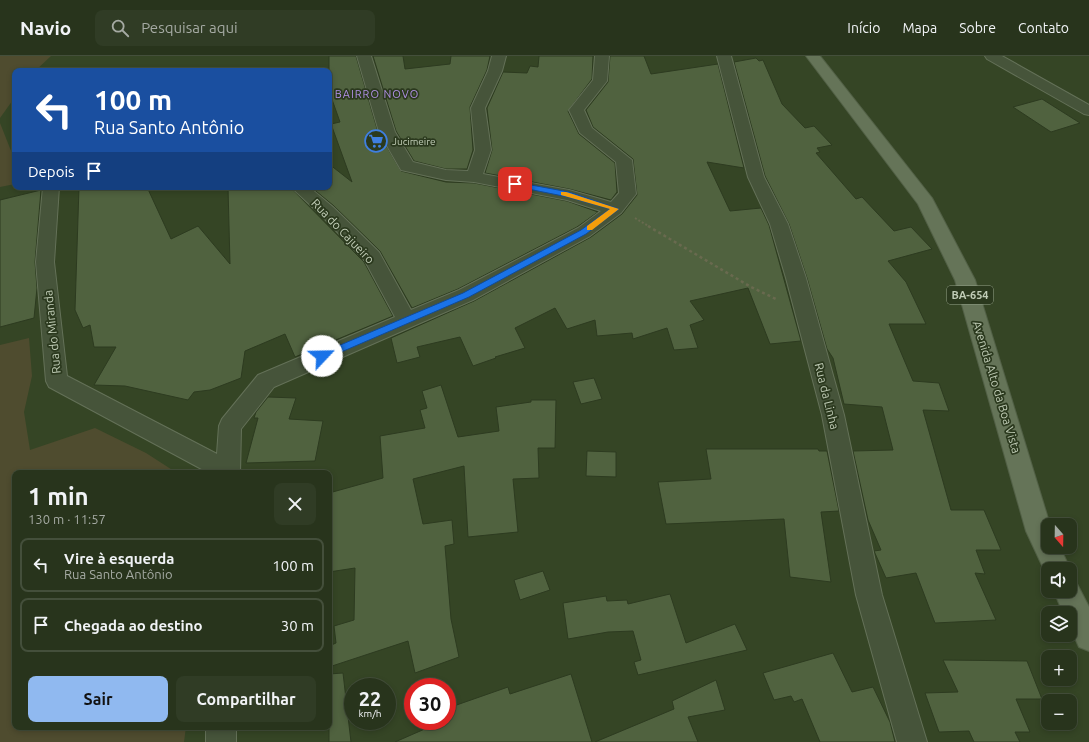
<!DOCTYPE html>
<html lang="pt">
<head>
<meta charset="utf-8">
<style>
  :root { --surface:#28341c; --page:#303c25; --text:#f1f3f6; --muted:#a5aaa3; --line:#444f3b; --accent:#90b9f0 }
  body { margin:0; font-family:Ubuntu,sans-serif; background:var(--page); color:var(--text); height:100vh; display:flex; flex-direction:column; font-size:15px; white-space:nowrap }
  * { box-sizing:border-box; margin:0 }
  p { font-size:13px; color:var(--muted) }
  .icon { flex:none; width:22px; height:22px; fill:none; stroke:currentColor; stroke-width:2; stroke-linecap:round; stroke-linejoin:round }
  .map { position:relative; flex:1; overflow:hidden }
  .sheet { position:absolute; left:12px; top:414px; width:320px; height:260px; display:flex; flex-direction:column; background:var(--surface); border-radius:8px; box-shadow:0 2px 6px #0003,0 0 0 1px var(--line) }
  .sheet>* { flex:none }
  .hud { position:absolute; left:12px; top:12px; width:320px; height:122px; border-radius:8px; box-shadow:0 2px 6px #0003,0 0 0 1px var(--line); background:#1a4fa0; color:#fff; overflow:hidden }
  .needle { width:26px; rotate:160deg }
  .controls { position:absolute; left:1041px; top:462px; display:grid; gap:8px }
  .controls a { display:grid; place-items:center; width:36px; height:36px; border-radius:8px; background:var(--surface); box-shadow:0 2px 6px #0003,0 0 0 1px var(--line); font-size:20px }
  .speed { position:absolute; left:344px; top:622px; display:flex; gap:8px; font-size:20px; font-weight:700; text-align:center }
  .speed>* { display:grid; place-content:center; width:52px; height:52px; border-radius:50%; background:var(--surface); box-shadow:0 2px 6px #0003,0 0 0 1px var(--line); line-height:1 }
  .speed small { font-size:10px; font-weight:400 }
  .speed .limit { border:6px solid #d22; background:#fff; color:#111 }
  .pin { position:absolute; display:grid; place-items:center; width:34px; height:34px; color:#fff; margin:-17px; border-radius:8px; box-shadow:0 2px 6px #0006 }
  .me { position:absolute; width:44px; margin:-22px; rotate:66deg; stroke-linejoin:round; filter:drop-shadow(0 0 3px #0008) }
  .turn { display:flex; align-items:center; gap:14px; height:84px; padding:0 16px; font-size:18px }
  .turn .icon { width:52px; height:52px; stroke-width:2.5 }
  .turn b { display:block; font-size:28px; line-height:34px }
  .then { display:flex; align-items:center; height:38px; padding:0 16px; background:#0003; gap:8px; font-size:15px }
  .round { display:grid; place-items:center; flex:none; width:42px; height:42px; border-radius:8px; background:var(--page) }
  .summary { display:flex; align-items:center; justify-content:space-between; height:68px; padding:0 16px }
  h1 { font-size:24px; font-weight:700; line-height:30px }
  .primary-button { display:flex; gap:8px; margin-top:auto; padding:8px 16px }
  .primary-button a { flex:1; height:46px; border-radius:8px; background:var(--accent); color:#111; font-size:16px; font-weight:700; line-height:46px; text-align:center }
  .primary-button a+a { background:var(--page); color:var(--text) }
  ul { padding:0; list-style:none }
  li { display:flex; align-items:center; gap:12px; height:54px; margin:0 8px 6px; padding:0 8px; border:2px solid var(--line); border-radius:8px }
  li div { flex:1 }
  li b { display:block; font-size:15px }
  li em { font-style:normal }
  header { display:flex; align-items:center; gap:24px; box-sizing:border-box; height:56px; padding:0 20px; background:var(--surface); border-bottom:1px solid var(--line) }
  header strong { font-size:19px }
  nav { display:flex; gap:22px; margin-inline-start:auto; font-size:14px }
  .search { width:280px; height:36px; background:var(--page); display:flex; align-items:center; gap:10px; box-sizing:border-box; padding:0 14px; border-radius:8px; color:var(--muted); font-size:15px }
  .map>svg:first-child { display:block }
  .green { fill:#4f4c2f }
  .building { fill:#50623f; stroke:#2d3b20 }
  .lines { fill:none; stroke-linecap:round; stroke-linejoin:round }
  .minor-casing { stroke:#647158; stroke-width:2 }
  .major-casing { stroke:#526046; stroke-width:2 }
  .path-far1 { stroke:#696a4f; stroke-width:2; stroke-dasharray:2 2; stroke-linecap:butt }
  .path { stroke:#696a4f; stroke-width:2.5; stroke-dasharray:3 3; stroke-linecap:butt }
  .minor { fill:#46543a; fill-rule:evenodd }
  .major { fill:#657458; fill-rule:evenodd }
  .route { fill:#1a73e8; stroke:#114b97 }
  .slow { fill:#f59e0b }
  .labels { text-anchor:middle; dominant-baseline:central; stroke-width:3.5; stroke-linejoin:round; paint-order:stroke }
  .far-poi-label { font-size:10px; fill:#c1cdb7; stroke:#2b391e; text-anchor:start }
  .far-neighbourhood-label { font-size:11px; letter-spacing:1px; fill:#b191e7; stroke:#2b391e }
  .shield { fill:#2b391e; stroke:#94a189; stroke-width:1 }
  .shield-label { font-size:11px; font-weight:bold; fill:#c1cdb7 }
  .street-label { font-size:12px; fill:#c1cdb7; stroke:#2b391e }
</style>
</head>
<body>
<header>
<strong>Navio</strong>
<div class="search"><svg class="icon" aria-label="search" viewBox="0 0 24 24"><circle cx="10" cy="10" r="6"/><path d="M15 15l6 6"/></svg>Pesquisar aqui</div>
<nav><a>Início</a><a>Mapa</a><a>Sobre</a><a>Contato</a></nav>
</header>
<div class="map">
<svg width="1089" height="686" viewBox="0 0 1089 686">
  <rect width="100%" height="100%" fill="#354525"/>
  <path class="green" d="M0,0H51L35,15H15V41L0,62Z
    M0,67L15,105V128L0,131Z
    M29,282L32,320L24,356L30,394L95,372L146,397L177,417H15V671H186L184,686H0V289Z"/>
  <path class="building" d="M329,0H356L378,76L401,115L446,126L474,127L567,145L598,156L577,171L458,233L412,252L380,195L334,150L311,131H329V108L352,126L331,68L340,66L329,35Z
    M373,0H403L405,13L450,8L451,0H490L487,14L470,51L473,94L467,113H446L414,105L396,75Z
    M539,0H593L592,23L568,55L579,78L615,107L617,136L611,144L569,133L485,117L492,94L487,52L503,16L527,17L530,10L538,11Z
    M610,0H644L651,18L718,8L744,112L707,106L730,155L761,152L769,169L801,285L770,288L748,232L690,245L704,264L690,269L698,292L674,294L667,272L633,283L632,277L597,280L595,264L567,273L555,252L515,272L525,292L495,301L496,302L473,310L460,281L417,291L420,301L397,307L391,282L474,245L591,181L622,158L637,139L633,103L593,71L586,54L608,26Z
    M756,2L759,5L763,4L782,48L805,72L814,70L832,89L817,92L820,96L816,97L856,143L862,141L894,175L911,171L932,193L888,205L906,226L926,268H889L913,325L939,327L949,355L923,354L951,454H984L1001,494H976L985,518L975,517L996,564L935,567L916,517L886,522L874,495L881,494L868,464L853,395L893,394L882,351L844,348L833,302L827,293L807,222L789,168L765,120L734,6Z
    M1042,43L1080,67L1051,76L1013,51Z
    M79,131H147L171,183L198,170L230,208L228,131H290L364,206L393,260L295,301L285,278L245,295L241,322L210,334L194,336L188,344L125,330L94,329L116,291H94L90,269L83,272L75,254Z
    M41,134L35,206L37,232L34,262L0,271V144Z
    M594,322L602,343L581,348L573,326Z
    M441,329L458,381L499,375L496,351L531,346V344H556L555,392H538L539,422L513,423L518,476L468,481L464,410L413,423L423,468L452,464L454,488L445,490L451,563L459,601L415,617L408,585L329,611V590L336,587L334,570L354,564L355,512L329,516V437L383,422L380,380L425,372L420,354L427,352L422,335Z
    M268,341L296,342L289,363L323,365L315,405L246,407L258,362H254L256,356Z
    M706,393H818L819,395H827L839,455L821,456L831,526L790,521L784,463L666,468L658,426L711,423Z
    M587,395L616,396V421L586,420Z
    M543,515L550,534L520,544L514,524Z
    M670,538L686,587L735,568L747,594L638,619L634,606L641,604L633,575L608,576L568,583L563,547L606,540L607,545L627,544L628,548Z
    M833,597L852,636L873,631L890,666L895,686H820L802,643L794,646L791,640L774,644L763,617Z
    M943,604L1027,605L1042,643H1016L1030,676H1015L1020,686H974L969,675L939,676L925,637L958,636Z
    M343,617L351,686H329V618Z
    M571,618L592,686H395L443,665H447L450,662L448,652L508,631L510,638Z
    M716,624L725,654L688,661L698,686H595L674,653L672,645Z"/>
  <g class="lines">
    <g class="minor-casing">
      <path id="minor" d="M357,0H371L395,76L413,106L446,114L468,115L475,94L471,52L488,15L492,0H506L502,15L485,52L491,94L483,118L569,134L611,146L619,137L616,106L580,77L569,54L593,24L595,0H609L607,25L584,54L592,72L632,104L636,138L621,157L590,180L473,244L274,331L241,373L240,417H209L49,331L46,325L36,206L43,131H59L54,206L67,320L217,398L219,370L222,363L258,319L395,261L365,205L321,159L291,131H309L333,151L379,196L411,254L459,234L578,172L601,155L567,144L474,126L446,124L401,114L379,76Z
        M717,0H731L764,121L788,168L806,222L844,359L882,539L927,686H897L856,539L822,359L786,222L770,168L748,121Z
        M985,0H1002L1089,49V59L1084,58L987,3Z
        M206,671H236V686H206Z"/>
    </g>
    <g class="major-casing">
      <path id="major" d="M806,0H820L932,142L975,224L1050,469H1048V491H1060L1070,513H1048V522L1026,475L955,224L918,148Z
        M1070,523L1076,526L1089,551V595L1079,591L1070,571V557H1063L1054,535H1070Z"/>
    </g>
    <path class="path-far1" d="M635,162L650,171"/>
    <path class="path" d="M648,170L751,231L776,243"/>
    <use href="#minor" class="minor"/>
    <use href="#major" class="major"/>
  </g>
  <path class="route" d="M515,126L569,136L619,153L586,178L469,241L325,303H319V298L463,237L581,174L610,153L568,141L513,130V127Z"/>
  <path class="slow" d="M561,136H566L619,153L592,174H587V170L610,153L561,139Z"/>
  <defs>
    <g id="supermarket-ring" transform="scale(1.15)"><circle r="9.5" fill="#2b391e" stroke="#3f7fe0" stroke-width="1.5"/><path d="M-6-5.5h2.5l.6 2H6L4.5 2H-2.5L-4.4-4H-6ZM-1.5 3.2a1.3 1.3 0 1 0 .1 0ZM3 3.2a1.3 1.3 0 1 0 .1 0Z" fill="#3f7fe0"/></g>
  </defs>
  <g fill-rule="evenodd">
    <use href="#supermarket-ring" x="376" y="85"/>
  </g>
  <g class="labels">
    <g class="far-poi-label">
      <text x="392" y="85">Jucimeire</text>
    </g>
    <g class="far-neighbourhood-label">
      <text x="377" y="38">BAIRRO NOVO</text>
    </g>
    <rect class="shield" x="947" y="230" width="46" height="18" rx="3"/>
    <g class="shield-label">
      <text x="970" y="239">BA-654</text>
    </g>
    <g class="street-label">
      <text transform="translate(343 175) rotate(46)">Rua do Cajueiro</text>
      <text transform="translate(52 276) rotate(-96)">Rua do Miranda</text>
      <text transform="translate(997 331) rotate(73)">Avenida Alto da Boa Vista</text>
      <text transform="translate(827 340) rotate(76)">Rua da Linha</text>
    </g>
  </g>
</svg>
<div class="controls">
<a><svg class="needle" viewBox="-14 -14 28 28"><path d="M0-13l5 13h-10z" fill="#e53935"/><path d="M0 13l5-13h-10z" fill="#a5aaa3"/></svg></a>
<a><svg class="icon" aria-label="sound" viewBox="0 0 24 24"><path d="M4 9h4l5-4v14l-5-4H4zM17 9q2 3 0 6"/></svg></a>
<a><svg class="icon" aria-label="layers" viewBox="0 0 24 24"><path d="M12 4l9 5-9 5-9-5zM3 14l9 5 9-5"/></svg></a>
<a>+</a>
<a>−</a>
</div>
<div class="speed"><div>22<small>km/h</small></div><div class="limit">30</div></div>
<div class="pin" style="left:515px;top:128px;background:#d93025"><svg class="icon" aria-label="arrive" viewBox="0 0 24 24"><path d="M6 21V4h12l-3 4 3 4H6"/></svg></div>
<svg class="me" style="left:322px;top:300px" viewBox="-20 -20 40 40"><circle r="19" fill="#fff"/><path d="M0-13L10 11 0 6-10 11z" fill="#1a73e8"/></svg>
<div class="hud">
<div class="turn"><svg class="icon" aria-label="left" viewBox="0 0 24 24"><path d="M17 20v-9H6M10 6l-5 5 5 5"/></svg><div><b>100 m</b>Rua Santo Antônio</div></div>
<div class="then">Depois<svg class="icon" aria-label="arrive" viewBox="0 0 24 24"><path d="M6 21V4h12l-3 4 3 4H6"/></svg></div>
</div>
<section class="sheet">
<div class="summary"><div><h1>1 min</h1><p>130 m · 11:57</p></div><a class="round"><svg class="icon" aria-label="close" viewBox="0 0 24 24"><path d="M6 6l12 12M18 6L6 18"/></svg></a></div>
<ul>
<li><svg class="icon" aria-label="left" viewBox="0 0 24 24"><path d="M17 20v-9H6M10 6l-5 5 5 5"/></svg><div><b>Vire à esquerda</b><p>Rua Santo Antônio</p></div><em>100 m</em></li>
<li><svg class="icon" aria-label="arrive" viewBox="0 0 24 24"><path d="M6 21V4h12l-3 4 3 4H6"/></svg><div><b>Chegada ao destino</b></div><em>30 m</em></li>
</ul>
<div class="primary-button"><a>Sair</a><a>Compartilhar</a></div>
</section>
</div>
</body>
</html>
